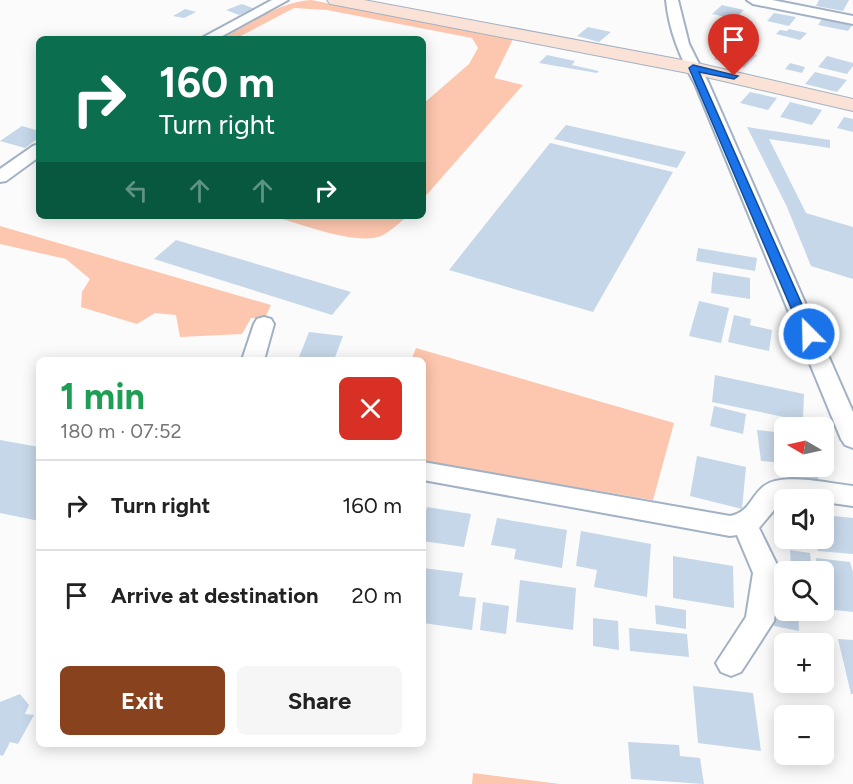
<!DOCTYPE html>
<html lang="en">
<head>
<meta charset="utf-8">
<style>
  :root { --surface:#fff; --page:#f6f6f6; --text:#222; --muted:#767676; --line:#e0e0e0; --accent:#88421e }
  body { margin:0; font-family:Figtree,sans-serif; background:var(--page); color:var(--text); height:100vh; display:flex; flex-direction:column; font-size:22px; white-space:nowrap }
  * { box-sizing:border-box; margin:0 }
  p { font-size:20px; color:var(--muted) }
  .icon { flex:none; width:33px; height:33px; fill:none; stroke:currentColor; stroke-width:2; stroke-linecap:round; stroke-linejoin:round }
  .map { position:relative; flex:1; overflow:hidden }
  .panel { position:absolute; left:36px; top:357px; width:390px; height:390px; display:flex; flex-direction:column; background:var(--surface); border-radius:9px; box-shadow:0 3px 15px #0003 }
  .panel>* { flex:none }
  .guide { position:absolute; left:36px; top:36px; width:390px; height:183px; border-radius:9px; box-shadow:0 3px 15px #0003; background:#0b6e4f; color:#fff; overflow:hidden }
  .needle { width:39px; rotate:279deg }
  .tools { position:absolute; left:774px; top:417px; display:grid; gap:12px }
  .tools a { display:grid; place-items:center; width:60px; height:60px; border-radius:9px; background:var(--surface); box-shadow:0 3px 15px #0003; font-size:30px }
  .pin { position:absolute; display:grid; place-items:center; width:51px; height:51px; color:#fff; margin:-62px -26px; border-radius:50% 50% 50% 0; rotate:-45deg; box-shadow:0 0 6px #0007 }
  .pin .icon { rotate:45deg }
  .me { position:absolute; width:66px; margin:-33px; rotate:337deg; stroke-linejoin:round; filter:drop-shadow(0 0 4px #0008) }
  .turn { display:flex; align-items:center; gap:21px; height:126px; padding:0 24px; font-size:27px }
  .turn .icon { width:78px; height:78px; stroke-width:2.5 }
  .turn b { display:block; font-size:42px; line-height:51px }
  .lanes { display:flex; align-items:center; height:57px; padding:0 24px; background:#0003; justify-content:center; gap:30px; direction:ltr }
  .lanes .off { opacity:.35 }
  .round { display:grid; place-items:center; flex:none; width:63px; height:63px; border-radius:9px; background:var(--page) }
  .headline { display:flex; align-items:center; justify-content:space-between; height:102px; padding:0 24px }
  h1 { font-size:36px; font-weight:700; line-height:45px; color:#1e9e55 }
  .button { display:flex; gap:12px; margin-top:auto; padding:12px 24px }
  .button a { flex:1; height:69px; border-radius:9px; background:var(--accent); color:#fff; font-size:24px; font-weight:700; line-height:69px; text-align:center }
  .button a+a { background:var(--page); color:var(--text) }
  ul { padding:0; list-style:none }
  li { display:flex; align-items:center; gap:18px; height:90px; padding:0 24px; border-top:2px solid var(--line) }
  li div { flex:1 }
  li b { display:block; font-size:22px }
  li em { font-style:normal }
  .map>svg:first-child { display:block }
  .green { fill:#fdc6ae }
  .building { fill:#c6d7e9 }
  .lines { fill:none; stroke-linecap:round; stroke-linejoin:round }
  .street-casing { stroke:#a2b2c4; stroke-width:4 }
  .secondary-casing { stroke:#a2b2c4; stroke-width:2 }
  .street { fill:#fff; fill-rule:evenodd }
  .secondary { fill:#fae2d6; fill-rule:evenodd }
  .route { fill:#1a73e8; stroke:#114b97; stroke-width:1.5 }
</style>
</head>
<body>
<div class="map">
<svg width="853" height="784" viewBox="0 0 853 784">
  <rect width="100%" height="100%" fill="#fbfbfb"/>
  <path class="green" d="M311,0L513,39L494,78L523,85L423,199V104L469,64L478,48L472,38L327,10L294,8L235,39H221C249,24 279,2 311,0Z
    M272,216H408C400,222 390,232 381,236C356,246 299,223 272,216Z
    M0,226L271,305L265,318H251L242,334L180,337L176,315L155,313L137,324L81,307L82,292L90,279L66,259L0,244Z
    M416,348L674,423L653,500L423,462V360H411Z
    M473,773L560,784H472Z"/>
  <path class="building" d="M819,0H849L843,11L816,6Z
    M242,4L255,9L239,15L226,10Z
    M722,5L744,10L735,19L712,14Z
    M185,9L196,12L184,18L173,16Z
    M774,13L796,17L789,26L767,21Z
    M825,15L853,21V24L848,31L818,25Z
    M588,27L611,32L599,42L577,36Z
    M789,29L807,33L800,40L776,34L780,30L787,31Z
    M728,48L757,55L744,68L714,59Z
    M547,55L575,61L572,65L599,71L597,73L539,63Z
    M827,56L853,63V66L847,74L818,67Z
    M790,63L805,67L802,73L785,69Z
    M815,72L847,80L837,92L805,84Z
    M750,92L777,98L768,110L740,103Z
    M790,102L822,110L812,125L780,117Z
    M844,117L853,119V132L837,128Z
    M566,125L686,152L677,168L554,139Z
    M22,126L39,131V138L25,148L0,141Z
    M747,127L830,140V148L769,139L806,213L853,227V279L811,266L787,207Z
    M550,143L673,172L593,312L449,270Z
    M176,240L351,292L332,315L154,259Z
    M698,248L757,258L755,271L696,261Z
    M713,272L750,278V299L711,293Z
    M699,301L729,308L721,343L689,336Z
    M734,315L751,319L750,325L772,330L769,351L728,342Z
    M309,332L343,336L334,360L299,357Z
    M715,375L804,394L803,421L712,402Z
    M714,406L746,414L743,434L710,426Z
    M757,430L784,433V463L761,461Z
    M0,440L39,447V521L0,513Z
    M697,456L746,467L742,509L690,496Z
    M786,466L817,470L819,483L787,478Z
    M427,507L471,514L464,547L423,541V521Z
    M773,512L784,514V535H776Z
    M824,515L853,518V554L818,551L815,538H824Z
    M497,518L567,530L562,568L514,559L516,549L491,545Z
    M581,531L651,544L647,597L594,587L597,570L576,566Z
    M790,550L810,553L812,572L791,569Z
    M673,556L733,566L734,608L673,598Z
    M816,558L850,562L853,572V612L826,609L824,572H818Z
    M423,568L463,573L459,596L476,598L472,630L423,623Z
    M520,580L576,588L573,630L516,622Z
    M483,602L509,606L506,634L480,630Z
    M773,603L784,605V610H798L799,631L774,626Z
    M655,605L686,610V629L656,624Z
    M593,618L618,621L619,650L593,646Z
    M629,628L687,634L689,657L630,651Z
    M838,639L853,640V694H851Z
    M693,686L753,693L761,751L698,743Z
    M20,694L29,705L25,714L34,715L18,744L10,742L3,756L0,755V702Z
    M628,742L679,745L680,756L700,758L704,784L631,779Z"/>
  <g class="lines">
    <g class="street-casing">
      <path id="street" d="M272,0H288L217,39H200Z
        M666,0H678L689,44L709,84L853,412V448L845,445L841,439L695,84C680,57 669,31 666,0Z
        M747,0H772L853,16V24L753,4Z
        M39,144V157L6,181L0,182V169L33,146Z
        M264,317L271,319L274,324L264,360H242L254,324L257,319Z
        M423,462L730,516C750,512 750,497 764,486C782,472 831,484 853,486V506L824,502V500L784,498L759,528L781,573L774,621L741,672L731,676L721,672L716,663L746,617L753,573L737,535L730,536L423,480Z"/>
    </g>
    <g class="secondary-casing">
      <path id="secondary" d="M327,0H364L693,62L853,99V111L693,74L336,5L330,4Z"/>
    </g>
    <use href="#street" class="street"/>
    <use href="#secondary" class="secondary"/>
  </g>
  <path class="route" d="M693,65L738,76L734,79L699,72L815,334L813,337H804L802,334L689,68Z"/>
</svg>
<div class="tools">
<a><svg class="needle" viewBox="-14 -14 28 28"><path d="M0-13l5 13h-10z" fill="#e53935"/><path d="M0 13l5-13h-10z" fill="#767676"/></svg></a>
<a><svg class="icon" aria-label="sound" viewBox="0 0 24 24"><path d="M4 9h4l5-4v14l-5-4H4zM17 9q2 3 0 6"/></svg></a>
<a><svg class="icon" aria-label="search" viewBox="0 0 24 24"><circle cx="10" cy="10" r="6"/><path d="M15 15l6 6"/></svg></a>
<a>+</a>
<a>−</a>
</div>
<div class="pin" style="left:734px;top:76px;background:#d93025"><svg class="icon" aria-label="arrive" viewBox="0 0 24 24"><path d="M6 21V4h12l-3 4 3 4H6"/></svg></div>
<svg class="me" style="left:809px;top:334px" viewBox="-20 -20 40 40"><circle r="17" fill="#1a73e8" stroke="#fff" stroke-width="3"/><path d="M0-11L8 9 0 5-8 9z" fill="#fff"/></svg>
<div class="guide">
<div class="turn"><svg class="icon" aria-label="right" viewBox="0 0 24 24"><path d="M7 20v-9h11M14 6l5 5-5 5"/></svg><div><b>160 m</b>Turn right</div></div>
<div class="lanes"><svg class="icon off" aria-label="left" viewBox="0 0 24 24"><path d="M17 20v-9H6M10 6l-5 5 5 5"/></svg><svg class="icon off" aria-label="ahead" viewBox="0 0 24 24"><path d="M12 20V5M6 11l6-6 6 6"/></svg><svg class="icon off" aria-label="ahead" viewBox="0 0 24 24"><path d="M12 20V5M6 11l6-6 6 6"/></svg><svg class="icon" aria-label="right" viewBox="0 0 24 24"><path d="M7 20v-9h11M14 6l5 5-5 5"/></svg></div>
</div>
<section class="panel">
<div class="headline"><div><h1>1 min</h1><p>180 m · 07:52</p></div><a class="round" style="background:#d93025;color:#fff"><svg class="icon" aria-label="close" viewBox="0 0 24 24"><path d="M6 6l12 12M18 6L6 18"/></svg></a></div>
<ul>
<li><svg class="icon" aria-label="right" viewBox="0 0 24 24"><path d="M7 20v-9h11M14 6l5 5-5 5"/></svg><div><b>Turn right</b></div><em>160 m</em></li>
<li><svg class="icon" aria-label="arrive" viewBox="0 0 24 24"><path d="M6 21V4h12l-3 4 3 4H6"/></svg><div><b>Arrive at destination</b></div><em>20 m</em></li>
</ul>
<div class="button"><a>Exit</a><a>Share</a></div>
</section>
</div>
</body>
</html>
